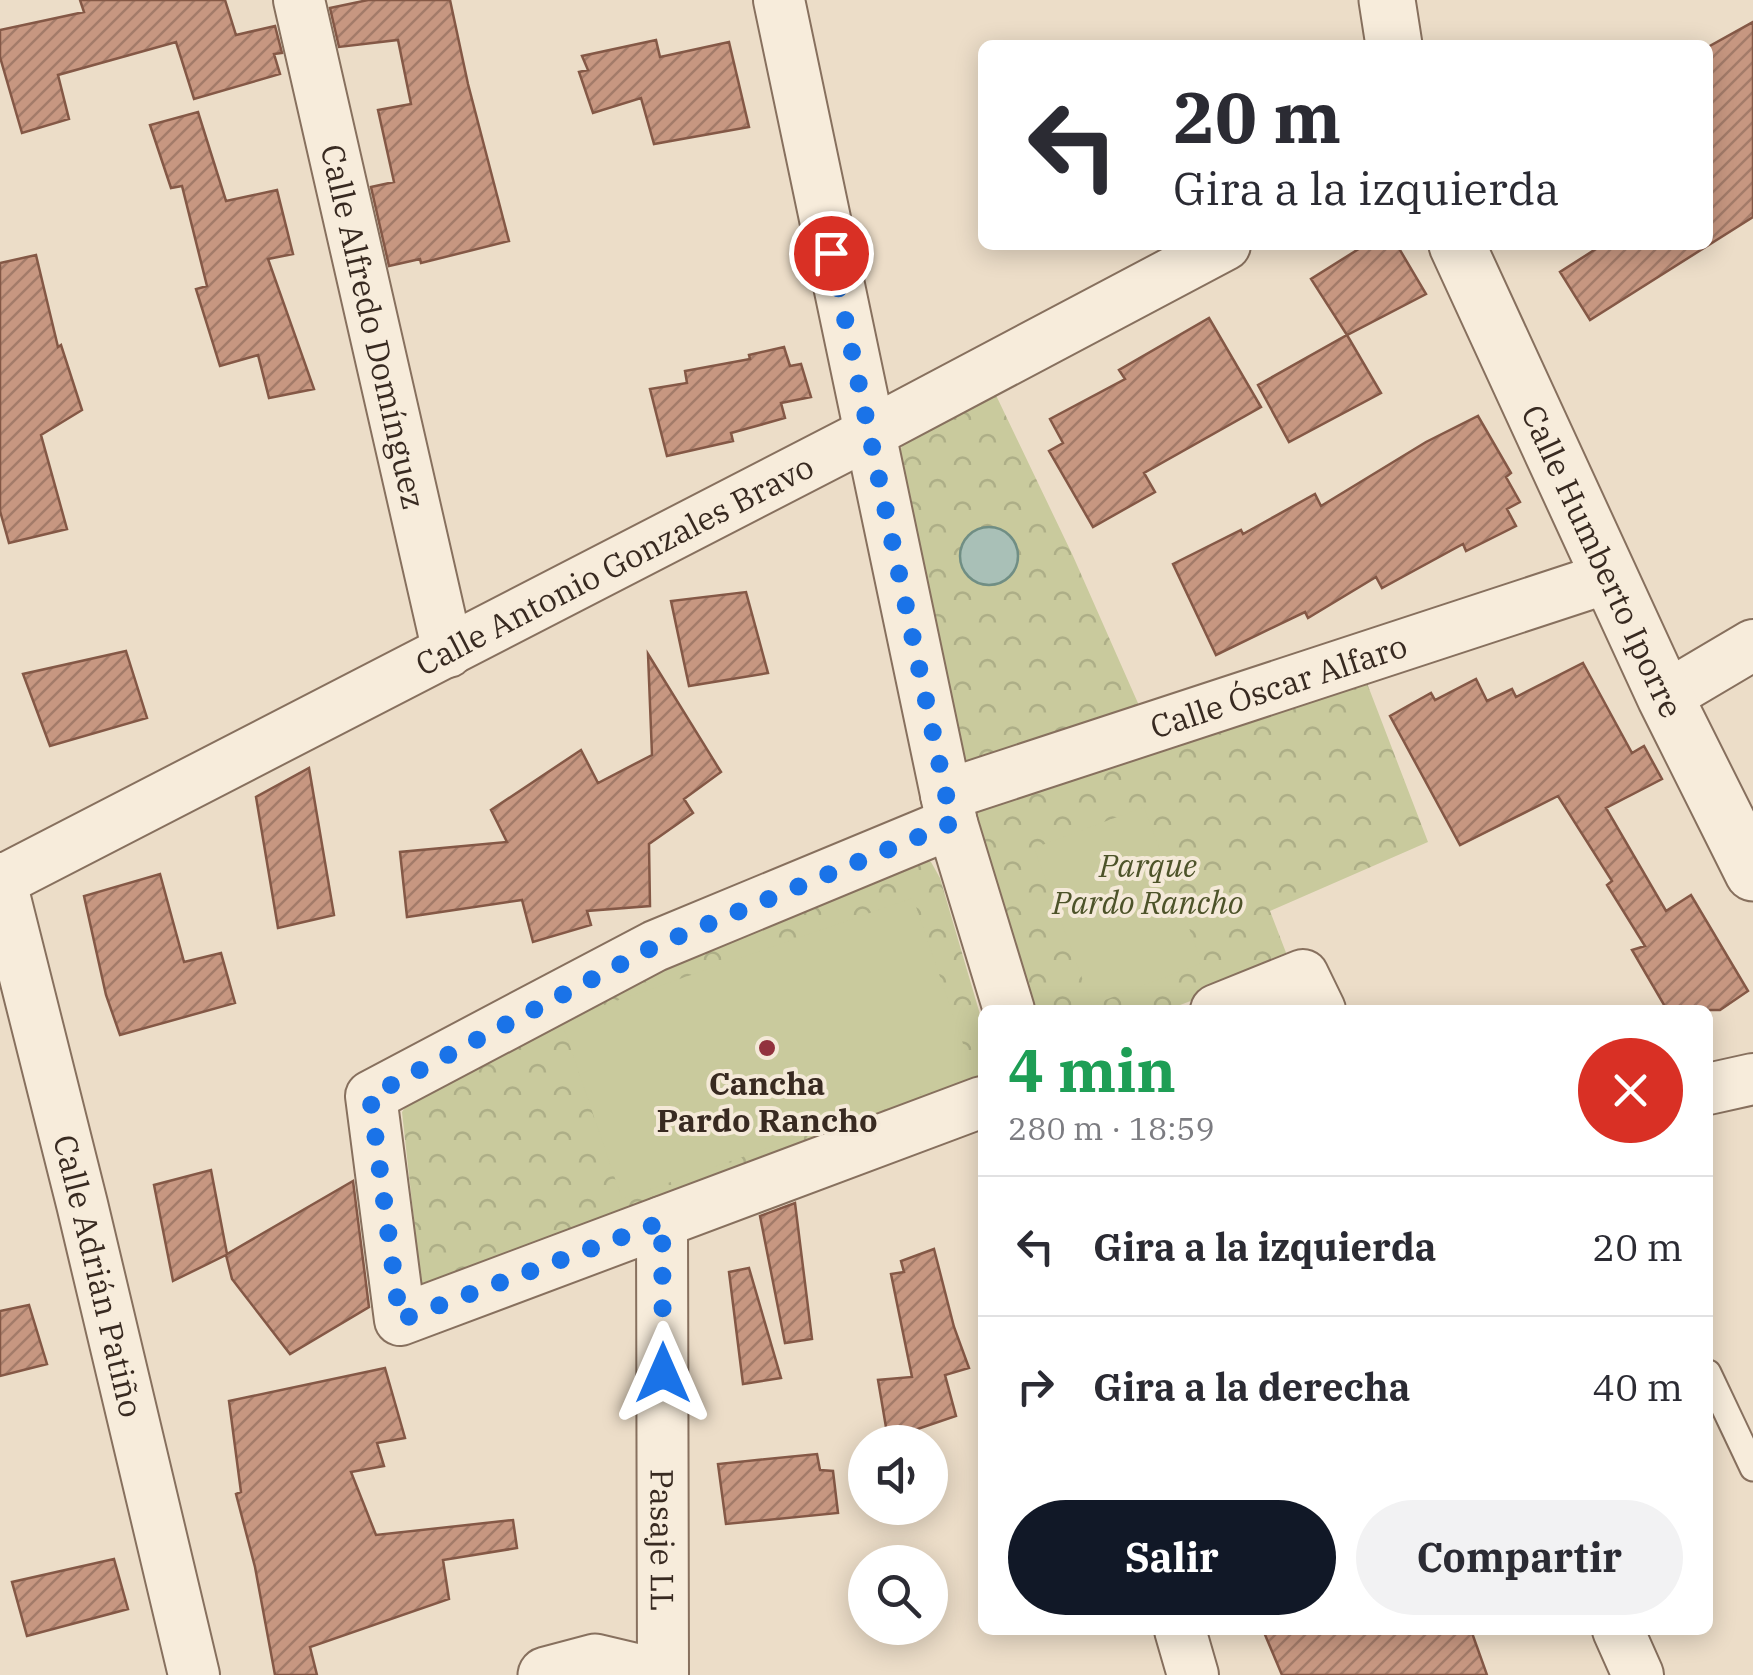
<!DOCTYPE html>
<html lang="es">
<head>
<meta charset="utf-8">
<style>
  :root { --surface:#fff; --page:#f2f2f3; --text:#2b2b33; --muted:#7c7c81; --line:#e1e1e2; --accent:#111827 }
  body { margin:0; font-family:"IBM Plex Serif",serif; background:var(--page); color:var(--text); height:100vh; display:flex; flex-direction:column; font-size:38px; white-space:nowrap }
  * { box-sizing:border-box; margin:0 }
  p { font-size:32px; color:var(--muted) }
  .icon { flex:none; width:55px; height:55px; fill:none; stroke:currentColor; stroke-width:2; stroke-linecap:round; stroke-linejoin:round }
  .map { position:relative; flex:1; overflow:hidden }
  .details { position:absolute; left:978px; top:1005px; width:735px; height:630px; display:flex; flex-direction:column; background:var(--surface); border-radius:15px; box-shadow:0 5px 25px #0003 }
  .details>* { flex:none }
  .guide { position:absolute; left:978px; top:40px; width:735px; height:210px; border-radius:15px; box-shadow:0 5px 25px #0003; background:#fff; color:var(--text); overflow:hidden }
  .controls { position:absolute; left:848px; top:1425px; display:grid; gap:20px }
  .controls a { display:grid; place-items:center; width:100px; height:100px; border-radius:50%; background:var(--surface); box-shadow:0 5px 25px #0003; font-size:50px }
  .pin { position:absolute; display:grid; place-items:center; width:85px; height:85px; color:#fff; margin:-42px; border:5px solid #fff; border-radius:50%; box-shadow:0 2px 10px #0007 }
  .me { position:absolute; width:110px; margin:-55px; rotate:0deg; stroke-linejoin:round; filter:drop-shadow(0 0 8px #0008) }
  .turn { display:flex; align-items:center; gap:35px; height:210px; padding:0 30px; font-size:45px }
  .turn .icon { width:130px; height:130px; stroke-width:2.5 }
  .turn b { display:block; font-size:70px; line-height:85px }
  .round { display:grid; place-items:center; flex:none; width:105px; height:105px; border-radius:52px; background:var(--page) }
  .overview { display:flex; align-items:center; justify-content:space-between; height:170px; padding:0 30px }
  h1 { font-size:60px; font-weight:700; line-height:75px; color:#1e9e55 }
  .primary-button { display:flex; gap:20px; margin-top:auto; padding:20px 30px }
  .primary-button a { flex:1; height:115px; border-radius:60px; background:var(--accent); color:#fff; font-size:40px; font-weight:700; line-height:115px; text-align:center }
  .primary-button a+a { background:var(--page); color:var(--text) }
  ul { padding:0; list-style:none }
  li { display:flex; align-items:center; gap:30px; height:140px; padding:0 30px; border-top:2px solid var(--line) }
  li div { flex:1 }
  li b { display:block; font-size:38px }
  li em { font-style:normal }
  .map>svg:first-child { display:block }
  .park { fill:url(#park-crowns) }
  .garden { fill:#c9ca9d }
  .water { fill:#a9c0b7; stroke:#708e84; stroke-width:2.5 }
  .building { fill:url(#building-hatch); stroke:#845846; stroke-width:2.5 }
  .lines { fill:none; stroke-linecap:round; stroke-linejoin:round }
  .service-casing { stroke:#87705e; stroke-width:29 }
  .minor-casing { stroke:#87705e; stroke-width:54 }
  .tertiary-casing { stroke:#87705e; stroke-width:59 }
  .service { stroke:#f7ecdb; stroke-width:25 }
  .minor { stroke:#f7ecdb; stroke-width:50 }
  .tertiary { stroke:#f7ecdb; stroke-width:55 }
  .route { stroke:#1a73e8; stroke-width:18; stroke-dasharray:0 32.4 }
  .poi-dot { fill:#92323d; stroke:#f4e9d8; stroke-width:4 }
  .labels { text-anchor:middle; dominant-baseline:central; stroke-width:8; stroke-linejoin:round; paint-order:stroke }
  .street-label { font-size:32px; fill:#382a21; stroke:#f4e9d8 }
  .park-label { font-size:32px; font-style:italic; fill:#4d5329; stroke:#f4e9d8 }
  .poi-label { font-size:32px; font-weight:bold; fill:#382a21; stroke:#f4e9d8 }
</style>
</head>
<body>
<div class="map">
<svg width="1753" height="1675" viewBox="0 0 1753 1675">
  <defs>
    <pattern id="park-crowns" width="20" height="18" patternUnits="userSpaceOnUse" patternTransform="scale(2.5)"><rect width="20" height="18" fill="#c9ca9d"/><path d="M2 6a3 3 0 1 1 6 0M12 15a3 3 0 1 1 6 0" fill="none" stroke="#adae87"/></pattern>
    <pattern id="building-hatch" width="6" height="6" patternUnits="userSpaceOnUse" patternTransform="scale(2.5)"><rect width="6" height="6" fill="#c79781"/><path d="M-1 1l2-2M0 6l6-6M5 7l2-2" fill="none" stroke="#a37b69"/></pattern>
  </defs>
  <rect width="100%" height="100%" fill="#ecddc8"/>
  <path class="park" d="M993,389L1073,556L1141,710L963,771L896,463L901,448L911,433Z
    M1365,678L1428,842L1270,911L1290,963L1167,1010H1028L974,807Z
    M923,857L931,862L940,878L982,1021V1086L442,1289L421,1284L402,1112L416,1092L555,1016Z"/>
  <path class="garden" d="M1144,807L1202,963L1092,1005L1034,848Z
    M913,898L974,1076L622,1199L561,1020Z"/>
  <path class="water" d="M960 556a29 29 0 1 1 58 0a29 29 0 1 1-58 0Z"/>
  <path class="building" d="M80,0H225L236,35L275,26L282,53L274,54L280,74L194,99L176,42L58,75L69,119L22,133L0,57V30L84,12Z
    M368,0H450L468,84L509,241L421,263L420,259L389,266L371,187L394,182L378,110L411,104L398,40L339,47L330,8Z
    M1753,22V217L1590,320L1560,272L1602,245H1708V47Z
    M656,40L660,57L729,42L749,127L654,144L641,98L593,113L579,72L588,70L582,56Z
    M198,112L226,201L277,190L293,254L268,259L314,389L269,398L258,355L220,366L196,289L207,286L182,186L171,188L150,125Z
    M1365,245H1397L1426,294L1347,335L1311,279Z
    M36,255L58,347L61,345L82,410L41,435L67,529L9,543L0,511V263Z
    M1209,318L1261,407L1144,473L1155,492L1093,527L1049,451L1063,443L1050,419L1125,379L1119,370Z
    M1347,335L1381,393L1289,442L1258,385Z
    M784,347L790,366L801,364L811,397L781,403L785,418L731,433L733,441L667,456L650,389L687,383L685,371L750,359L749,355Z
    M1478,416L1511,473L1506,477L1520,502L1507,509L1516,526L1466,551L1463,544L1382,588L1376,577L1308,618L1305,612L1216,655L1173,564L1241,530L1243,534L1315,494L1321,506L1426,442Z
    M746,592L768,673L689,686L671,601Z
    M126,651L147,718L50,746L23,674Z
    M648,654L721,772L684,799L693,813L649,844L650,906L587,911L591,925L533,942L522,900L407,917L400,852L507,842L491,810L581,750L598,783L652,755Z
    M1583,663L1632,753L1644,746L1662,779L1606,808L1666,911L1691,895L1748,991L1720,1010H1667L1632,950L1645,946L1607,885L1612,881L1558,796L1460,845L1390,716L1431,693L1435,700L1476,679L1487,701L1512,689L1516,697Z
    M309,768L334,915L278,928L256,797Z
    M160,874L184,962L221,953L235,1003L120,1035L106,995L84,896Z
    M211,1170L227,1254L353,1181L369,1307L290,1354L232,1279L226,1255L173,1281L154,1185Z
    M795,1203L812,1339L785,1343L760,1216Z
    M934,1249L954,1327L969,1368L945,1375L956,1416L888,1439L878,1380L912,1377L891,1274L904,1272L901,1261Z
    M749,1268L781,1378L743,1384L729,1272Z
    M29,1305L47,1364L0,1376V1311Z
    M385,1368L405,1438L377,1443L384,1466L351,1472L376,1535L513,1520L517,1548L443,1560L449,1599L310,1647L317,1675H275L255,1567L236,1494L241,1492L229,1401Z
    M817,1454L820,1470L833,1471L838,1513L726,1524L718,1464Z
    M114,1559L128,1609L27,1636L12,1582Z
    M1263,1630H1471L1487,1675H1282Z"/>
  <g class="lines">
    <g class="service-casing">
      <path id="service" d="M1708,1373L1753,1468"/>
    </g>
    <g class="minor-casing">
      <g id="minor">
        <path id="s1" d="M299,0L448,652"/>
        <path d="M779,0L952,823L1009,1010"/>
        <path d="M1665,697L1753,645"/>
        <path id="s2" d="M946,795L1610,577"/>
        <path d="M952,823L655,946L371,1096L400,1320L982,1102"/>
        <path id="s3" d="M0,878L82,1204L194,1675"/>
        <path id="s4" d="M1,881L868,434L1225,245"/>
        <path d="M1216,1010L1303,975L1320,1010"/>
        <path d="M1708,1089L1753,1079"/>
        <path id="s5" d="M662,1222L663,1675"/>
        <path d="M1180,1630L1193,1675"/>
        <path d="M1618,1630L1638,1675"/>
      </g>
    </g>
    <g class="tertiary-casing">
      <g id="tertiary">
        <path d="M1387,0L1394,45"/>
        <path id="s6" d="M1457,245L1665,697L1753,873"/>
        <path d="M546,1675L595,1662L650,1675"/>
      </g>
    </g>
    <use href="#service" class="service"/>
    <use href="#minor" class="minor"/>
    <use href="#tertiary" class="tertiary"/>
  </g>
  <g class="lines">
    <path class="route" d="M663,1373L662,1222L400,1320L370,1096L655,946L952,823L831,253"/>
  </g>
  <circle class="poi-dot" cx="767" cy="1048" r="10"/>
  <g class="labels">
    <g class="street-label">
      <text stroke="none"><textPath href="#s1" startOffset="335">Calle Alfredo Domínguez</textPath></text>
      <text stroke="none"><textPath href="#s6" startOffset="348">Calle Humberto Iporre</textPath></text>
      <text stroke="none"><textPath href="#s4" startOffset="690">Calle Antonio Gonzales Bravo</textPath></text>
      <text stroke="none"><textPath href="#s2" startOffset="350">Calle Óscar Alfaro</textPath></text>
      <text stroke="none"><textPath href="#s3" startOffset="410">Calle Adrián Patiño</textPath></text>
      <text stroke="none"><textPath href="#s5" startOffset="318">Pasaje LL</textPath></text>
    </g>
    <g class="park-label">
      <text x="1148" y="865">Parque<tspan x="1148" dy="37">Pardo Rancho</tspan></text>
    </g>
    <g class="poi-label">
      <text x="767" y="1083">Cancha<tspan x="767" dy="37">Pardo Rancho</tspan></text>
    </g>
  </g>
</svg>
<div class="controls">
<a><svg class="icon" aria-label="sound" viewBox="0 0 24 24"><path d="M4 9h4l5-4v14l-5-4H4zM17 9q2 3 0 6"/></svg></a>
<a><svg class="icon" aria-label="search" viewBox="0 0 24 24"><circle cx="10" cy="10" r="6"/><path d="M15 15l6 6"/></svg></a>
</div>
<div class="pin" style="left:831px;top:253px;background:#d93025"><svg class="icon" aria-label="arrive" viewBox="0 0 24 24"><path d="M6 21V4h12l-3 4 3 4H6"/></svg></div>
<svg class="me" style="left:663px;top:1373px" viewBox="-20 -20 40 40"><path d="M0-17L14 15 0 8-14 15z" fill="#1a73e8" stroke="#fff" stroke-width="4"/></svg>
<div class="guide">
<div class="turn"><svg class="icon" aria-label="left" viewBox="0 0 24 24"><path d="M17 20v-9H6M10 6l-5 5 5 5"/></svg><div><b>20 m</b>Gira a la izquierda</div></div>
</div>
<section class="details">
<div class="overview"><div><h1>4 min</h1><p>280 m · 18:59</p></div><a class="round" style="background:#d93025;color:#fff"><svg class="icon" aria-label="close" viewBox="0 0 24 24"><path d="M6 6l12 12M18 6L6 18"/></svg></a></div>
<ul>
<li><svg class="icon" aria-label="left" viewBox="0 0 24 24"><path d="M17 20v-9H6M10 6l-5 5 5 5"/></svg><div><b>Gira a la izquierda</b></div><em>20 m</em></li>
<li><svg class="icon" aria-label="right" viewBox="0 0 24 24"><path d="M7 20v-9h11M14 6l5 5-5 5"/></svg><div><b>Gira a la derecha</b></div><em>40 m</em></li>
</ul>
<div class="primary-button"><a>Salir</a><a>Compartir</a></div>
</section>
</div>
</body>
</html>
